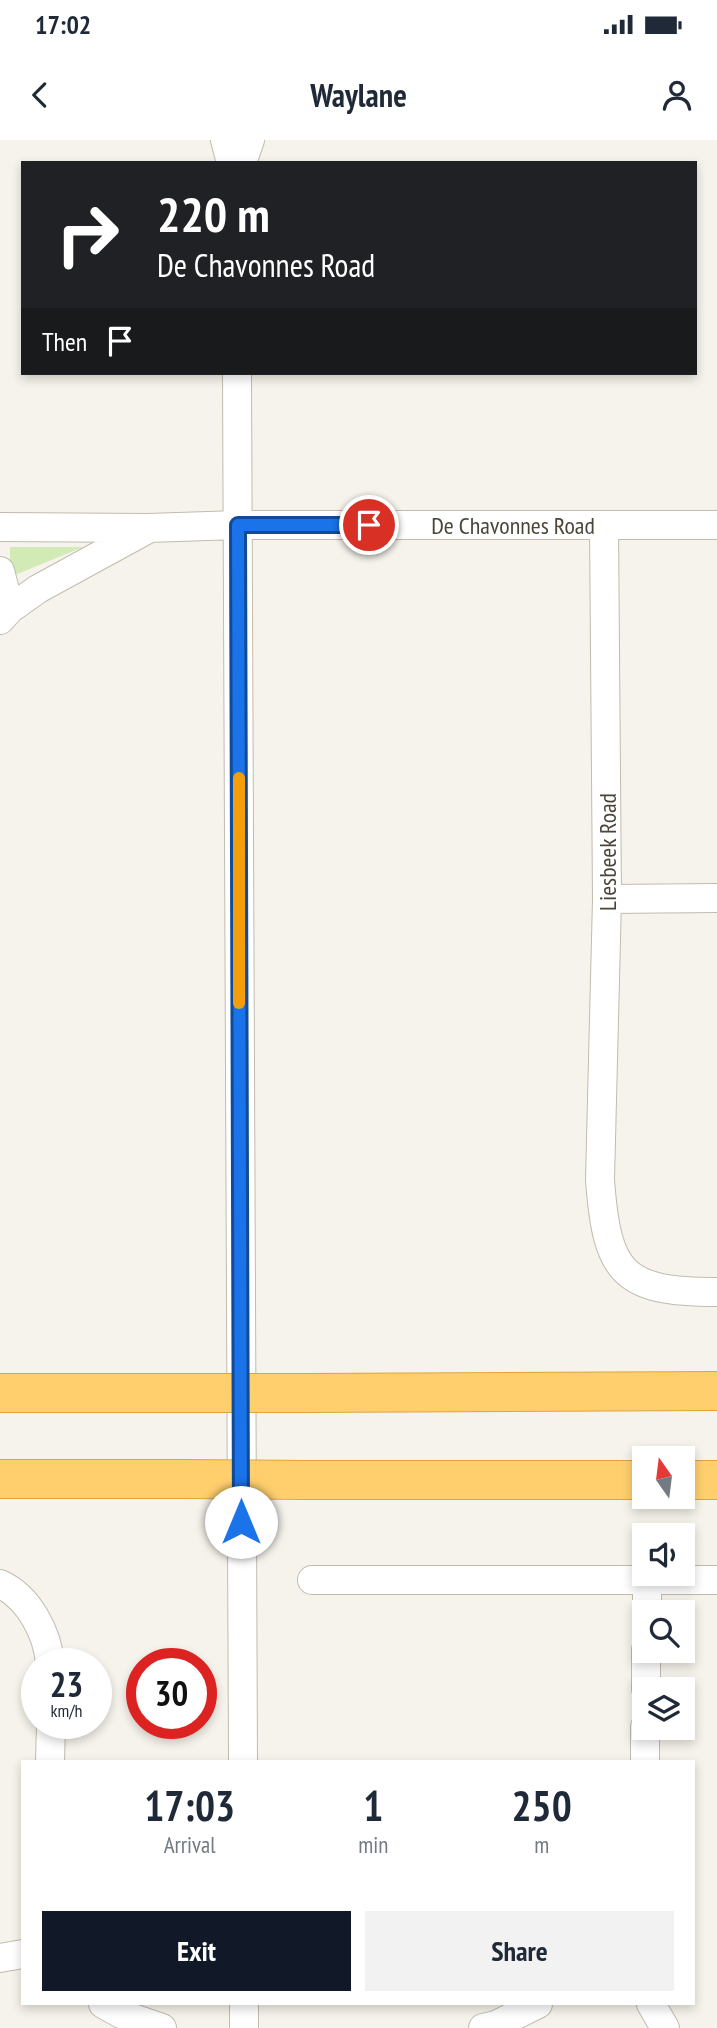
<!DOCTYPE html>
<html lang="en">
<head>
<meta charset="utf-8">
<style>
  :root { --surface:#fff; --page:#f2f2f3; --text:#1f2937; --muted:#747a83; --accent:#111827 }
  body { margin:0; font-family:"PT Sans Narrow",sans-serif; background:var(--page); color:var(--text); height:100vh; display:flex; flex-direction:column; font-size:26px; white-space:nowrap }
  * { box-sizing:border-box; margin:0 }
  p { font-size:23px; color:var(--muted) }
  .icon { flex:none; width:38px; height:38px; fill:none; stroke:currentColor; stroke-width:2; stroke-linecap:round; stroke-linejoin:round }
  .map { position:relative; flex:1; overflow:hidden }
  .drawer { position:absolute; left:21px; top:1620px; width:674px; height:245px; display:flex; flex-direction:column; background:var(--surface); border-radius:0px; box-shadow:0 4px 10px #0003 }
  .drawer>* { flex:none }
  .guide { position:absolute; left:21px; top:21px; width:676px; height:214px; border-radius:0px; box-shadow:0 4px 10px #0003; background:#202124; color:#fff; overflow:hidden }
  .needle { width:46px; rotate:346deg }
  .controls { position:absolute; left:632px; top:1306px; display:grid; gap:14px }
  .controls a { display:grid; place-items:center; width:63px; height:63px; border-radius:0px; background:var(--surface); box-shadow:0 4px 10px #0003; font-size:35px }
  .speed { position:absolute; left:21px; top:1508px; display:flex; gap:14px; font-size:35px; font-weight:700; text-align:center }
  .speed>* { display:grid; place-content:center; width:91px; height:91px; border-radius:50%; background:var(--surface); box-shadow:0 4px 10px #0003; line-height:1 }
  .speed small { font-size:18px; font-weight:400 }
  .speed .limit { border:10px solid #d22; background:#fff; color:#111 }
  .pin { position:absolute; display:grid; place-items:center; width:60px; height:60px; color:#fff; margin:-30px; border:4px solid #fff; border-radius:50%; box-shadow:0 2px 7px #0007 }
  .me { position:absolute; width:77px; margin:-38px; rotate:0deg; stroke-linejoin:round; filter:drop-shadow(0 0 5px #0008) }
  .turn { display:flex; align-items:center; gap:24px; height:147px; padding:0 21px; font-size:32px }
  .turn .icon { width:91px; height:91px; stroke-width:2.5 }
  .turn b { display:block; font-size:49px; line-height:60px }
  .then { display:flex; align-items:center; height:66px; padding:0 21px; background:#0003; gap:14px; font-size:26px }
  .eta { display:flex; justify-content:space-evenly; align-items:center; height:119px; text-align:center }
  .eta b { font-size:42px; font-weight:700; line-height:49px }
  .action { display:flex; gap:14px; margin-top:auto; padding:14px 21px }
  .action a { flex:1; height:80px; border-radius:0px; background:var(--accent); color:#fff; font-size:28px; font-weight:700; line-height:80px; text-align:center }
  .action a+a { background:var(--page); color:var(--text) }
  .status { display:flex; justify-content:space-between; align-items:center; height:49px; padding:0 35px; background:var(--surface); direction:ltr }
  .status svg { height:19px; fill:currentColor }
  header { display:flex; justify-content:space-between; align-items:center; height:91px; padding:0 21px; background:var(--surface); font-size:32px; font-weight:700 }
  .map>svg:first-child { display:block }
  .green { fill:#d2eab5 }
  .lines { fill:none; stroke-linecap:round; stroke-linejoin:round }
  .street-casing { stroke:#c2bbae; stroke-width:30 }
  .highway-casing { stroke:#e0a43c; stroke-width:40 }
  .street { stroke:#fff; stroke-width:28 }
  .highway { stroke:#ffcf6e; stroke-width:38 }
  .highway-bridge-casing { stroke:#e0a43c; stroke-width:40; stroke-linecap:butt }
  .highway-bridge { stroke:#ffcf6e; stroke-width:38 }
  .route-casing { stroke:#114b97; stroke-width:18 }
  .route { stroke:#1a73e8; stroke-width:12 }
  .slow { stroke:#f59e0b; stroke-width:12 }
  .labels { text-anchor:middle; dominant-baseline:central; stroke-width:5; stroke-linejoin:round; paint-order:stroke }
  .street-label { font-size:24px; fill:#4b4439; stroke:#fff }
</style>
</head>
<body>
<div class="status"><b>17:02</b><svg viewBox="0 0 49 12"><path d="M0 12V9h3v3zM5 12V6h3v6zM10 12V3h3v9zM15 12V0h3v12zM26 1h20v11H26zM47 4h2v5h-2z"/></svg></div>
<header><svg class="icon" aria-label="back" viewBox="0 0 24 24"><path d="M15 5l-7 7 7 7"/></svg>Waylane<svg class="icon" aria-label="person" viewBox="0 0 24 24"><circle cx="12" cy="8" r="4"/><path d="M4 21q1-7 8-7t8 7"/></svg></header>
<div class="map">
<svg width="717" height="1888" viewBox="0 0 717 1888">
  <rect width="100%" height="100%" fill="#f6f3ec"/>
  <path class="green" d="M10,407H83L10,437Z"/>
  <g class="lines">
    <g class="street-casing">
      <path id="street" d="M225,0L231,23
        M242,23L250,0
        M237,233L243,1622
        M604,385L607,759L600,1040C607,1133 622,1152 717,1152
        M0,387L148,388L238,385H717
        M0,431L10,469
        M0,480L10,469L38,449L146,390
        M607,759L717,758
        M312,1440H717
        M0,1444C29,1457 48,1494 50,1524
        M647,1472V1440
        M646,1549V1510
        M50,1622L51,1584
        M645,1622V1587
        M0,1818L23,1814
        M103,1864L121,1874L162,1888
        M244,1864V1888
        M651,1864L665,1888
        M483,1888L496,1885L538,1864"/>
    </g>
    <g class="highway-casing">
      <path id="highway" d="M0,1253H172
        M305,1253L717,1251
        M0,1339H180
        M304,1340H644
        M682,1340H717"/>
    </g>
    <use href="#street" class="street"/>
    <use href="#highway" class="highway"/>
    <g class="highway-bridge-casing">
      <path id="highway-bridge" d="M172,1253H305
        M180,1339L304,1340"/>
    </g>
    <use href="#highway-bridge" class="highway-bridge"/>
  </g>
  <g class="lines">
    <g class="route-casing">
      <path id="route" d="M241,1382L238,385H369"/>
    </g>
    <use href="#route" class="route"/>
    <path class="slow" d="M239,638V863"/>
  </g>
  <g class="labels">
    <g class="street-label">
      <text x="513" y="385">De Chavonnes Road</text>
      <text transform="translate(607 712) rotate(-90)">Liesbeek Road</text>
    </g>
  </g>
</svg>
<div class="controls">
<a><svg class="needle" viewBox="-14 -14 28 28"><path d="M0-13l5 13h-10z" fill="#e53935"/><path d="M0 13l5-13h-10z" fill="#747a83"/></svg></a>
<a><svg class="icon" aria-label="sound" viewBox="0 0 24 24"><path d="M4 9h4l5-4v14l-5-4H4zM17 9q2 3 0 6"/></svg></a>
<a><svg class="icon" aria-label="search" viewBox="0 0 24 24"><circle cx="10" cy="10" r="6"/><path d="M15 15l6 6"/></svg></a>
<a><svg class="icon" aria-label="layers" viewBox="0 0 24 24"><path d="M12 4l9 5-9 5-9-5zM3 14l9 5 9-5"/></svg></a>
</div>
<div class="speed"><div>23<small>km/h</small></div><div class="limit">30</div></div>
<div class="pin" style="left:369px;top:385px;background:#d93025"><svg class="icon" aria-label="arrive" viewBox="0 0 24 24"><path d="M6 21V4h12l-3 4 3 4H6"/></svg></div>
<svg class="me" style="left:241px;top:1382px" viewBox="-20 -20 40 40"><circle r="19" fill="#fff"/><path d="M0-13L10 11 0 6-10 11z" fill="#1a73e8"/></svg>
<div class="guide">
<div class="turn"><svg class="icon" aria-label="right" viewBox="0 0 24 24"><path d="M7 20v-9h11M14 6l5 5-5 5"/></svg><div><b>220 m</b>De Chavonnes Road</div></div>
<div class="then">Then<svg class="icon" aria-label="arrive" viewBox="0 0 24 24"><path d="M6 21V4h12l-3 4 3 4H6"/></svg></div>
</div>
<section class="drawer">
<div class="eta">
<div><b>17:03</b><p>Arrival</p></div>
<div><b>1</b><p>min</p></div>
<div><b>250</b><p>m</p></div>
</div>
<div class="action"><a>Exit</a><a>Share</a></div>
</section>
</div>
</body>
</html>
